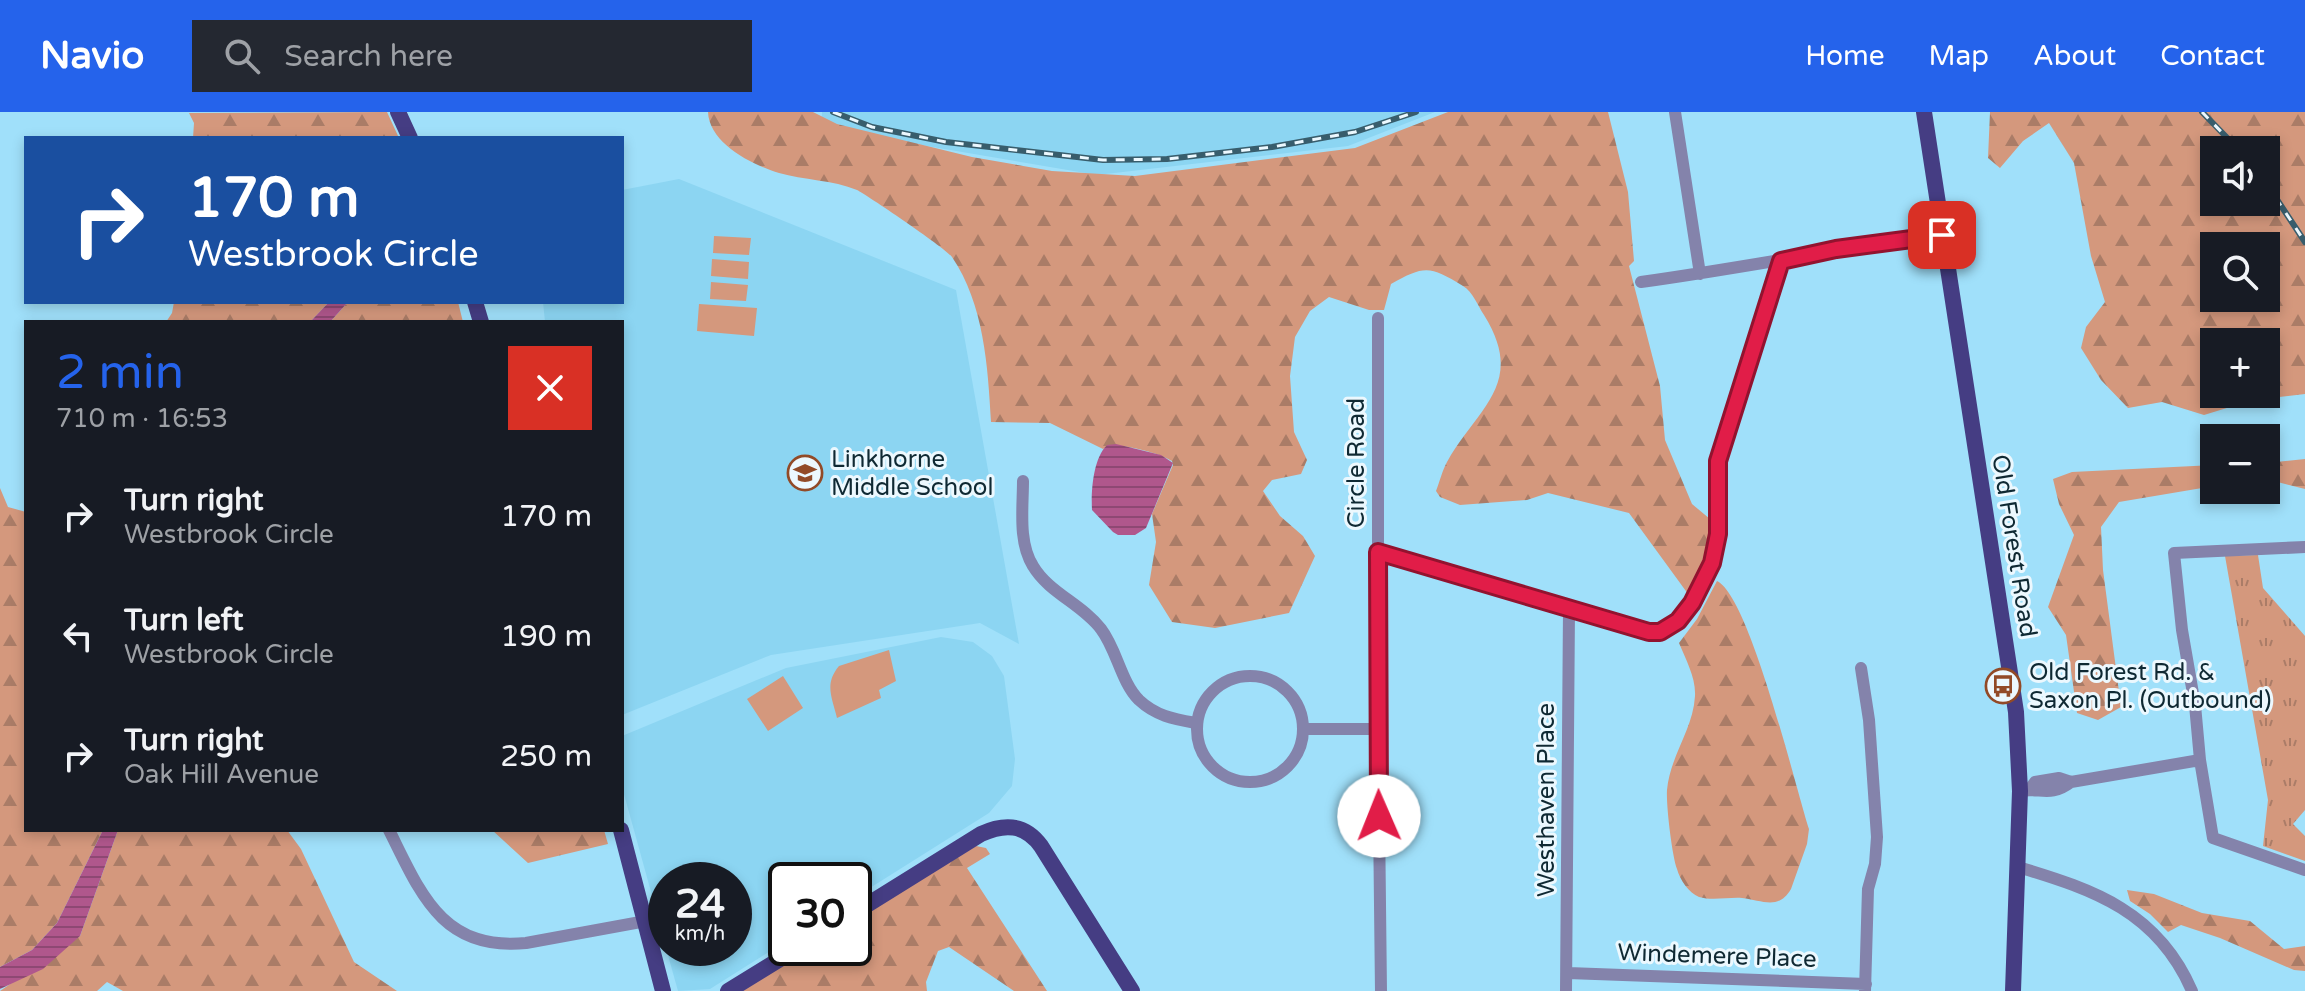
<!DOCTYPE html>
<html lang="en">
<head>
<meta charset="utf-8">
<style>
  :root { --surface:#171b24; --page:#242831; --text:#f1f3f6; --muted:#9ea1a6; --accent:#2563eb }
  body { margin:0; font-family:"Varela Round",sans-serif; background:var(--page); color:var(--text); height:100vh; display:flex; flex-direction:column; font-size:30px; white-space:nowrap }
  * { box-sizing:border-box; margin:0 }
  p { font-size:26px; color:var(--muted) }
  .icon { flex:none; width:44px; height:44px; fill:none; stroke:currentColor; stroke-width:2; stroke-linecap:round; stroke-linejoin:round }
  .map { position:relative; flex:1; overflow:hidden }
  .sheet { position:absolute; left:24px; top:208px; width:600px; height:512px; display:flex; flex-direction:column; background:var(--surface); border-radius:0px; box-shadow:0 4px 12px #0003 }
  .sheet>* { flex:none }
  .guide { position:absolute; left:24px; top:24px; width:600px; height:168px; border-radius:0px; box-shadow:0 4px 12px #0003; background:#1a4fa0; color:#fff; overflow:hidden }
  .buttons { position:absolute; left:2200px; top:24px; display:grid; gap:16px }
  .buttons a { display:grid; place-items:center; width:80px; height:80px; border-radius:0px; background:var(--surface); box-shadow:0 4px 12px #0003; font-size:40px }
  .speed { position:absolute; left:648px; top:750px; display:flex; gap:16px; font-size:40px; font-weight:700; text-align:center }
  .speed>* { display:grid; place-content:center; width:104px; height:104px; border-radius:50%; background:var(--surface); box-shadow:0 4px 12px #0003; line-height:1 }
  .speed small { font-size:20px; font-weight:400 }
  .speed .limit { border:4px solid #111; border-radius:12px; background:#fff; color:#111 }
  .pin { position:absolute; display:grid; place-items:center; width:68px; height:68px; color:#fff; margin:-34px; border-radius:16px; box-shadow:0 4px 12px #0006 }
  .me { position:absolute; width:88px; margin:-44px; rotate:359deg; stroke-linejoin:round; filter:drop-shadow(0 0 6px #0008) }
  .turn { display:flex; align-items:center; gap:28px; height:168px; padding:0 32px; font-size:36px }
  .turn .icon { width:104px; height:104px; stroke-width:2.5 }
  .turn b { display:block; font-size:56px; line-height:68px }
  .round { display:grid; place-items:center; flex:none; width:84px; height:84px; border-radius:0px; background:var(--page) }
  .overview { display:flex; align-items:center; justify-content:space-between; height:136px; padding:0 32px }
  h1 { font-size:48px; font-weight:600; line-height:60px; color:var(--accent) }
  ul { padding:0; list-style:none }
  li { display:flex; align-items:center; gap:24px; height:120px; padding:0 32px }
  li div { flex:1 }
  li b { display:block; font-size:30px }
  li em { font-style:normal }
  header { display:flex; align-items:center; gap:48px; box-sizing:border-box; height:112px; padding:0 40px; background:var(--accent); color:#fff }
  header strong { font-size:38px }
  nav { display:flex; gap:44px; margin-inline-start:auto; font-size:28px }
  .search { width:560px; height:72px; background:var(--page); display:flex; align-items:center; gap:20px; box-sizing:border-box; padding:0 28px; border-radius:0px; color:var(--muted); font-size:30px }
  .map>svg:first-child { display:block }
  .built { fill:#8cd5f2 }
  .grass { fill:url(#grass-tufts) }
  .forest { fill:url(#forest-firs); fill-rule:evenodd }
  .green { fill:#d4987d }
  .water { fill:url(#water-rules) }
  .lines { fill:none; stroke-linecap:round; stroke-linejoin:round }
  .minor { stroke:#8483ab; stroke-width:12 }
  .major { stroke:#453d83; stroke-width:16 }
  .rail-casing { stroke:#385d6c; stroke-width:6 }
  .rail { stroke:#ecf8fe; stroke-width:3; stroke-dasharray:9; stroke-linecap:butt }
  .route-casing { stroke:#92132f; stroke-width:20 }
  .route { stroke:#e11d48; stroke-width:14 }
  .labels { text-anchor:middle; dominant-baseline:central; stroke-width:6; stroke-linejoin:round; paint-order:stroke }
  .poi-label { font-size:24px; fill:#0f2933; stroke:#ecf8fe; text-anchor:start }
  .street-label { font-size:24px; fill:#0f2933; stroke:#ecf8fe }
</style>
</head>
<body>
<header>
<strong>Navio</strong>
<div class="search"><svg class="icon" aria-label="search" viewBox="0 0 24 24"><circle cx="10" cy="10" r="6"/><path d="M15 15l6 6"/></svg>Search here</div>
<nav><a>Home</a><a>Map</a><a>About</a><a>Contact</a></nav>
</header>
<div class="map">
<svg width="2305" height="879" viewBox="0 0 2305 879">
  <defs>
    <pattern id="grass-tufts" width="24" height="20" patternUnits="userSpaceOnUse" patternTransform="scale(2)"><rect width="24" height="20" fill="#d4987d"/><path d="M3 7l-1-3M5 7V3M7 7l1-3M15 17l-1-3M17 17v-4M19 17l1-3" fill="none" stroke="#aa7c67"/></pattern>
    <pattern id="forest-firs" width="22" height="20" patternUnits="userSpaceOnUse" patternTransform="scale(2)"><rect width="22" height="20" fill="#d4987d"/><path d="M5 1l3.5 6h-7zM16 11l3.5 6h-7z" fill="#aa7c67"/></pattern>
    <pattern id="water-rules" width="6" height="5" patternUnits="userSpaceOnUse" patternTransform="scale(2)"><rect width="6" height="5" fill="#b0578c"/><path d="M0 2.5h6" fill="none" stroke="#8e4873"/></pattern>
  </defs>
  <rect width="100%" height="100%" fill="#a0e0fa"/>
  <path class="built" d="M822,0H1435L1348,34L1097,63L821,16Z
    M679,67L956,178L1019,532L980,511L771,543L622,603V210H545L543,190H622V78Z
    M941,525L973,530L992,544L1004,564L1015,647L1012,674L989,701L854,786V768H786V829L710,877L678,879L666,836H734V768H666V834L622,675V624L786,556Z"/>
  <path class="grass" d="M2258,443L2263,476L2305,524V698L2293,712L2305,724V749L2263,734L2268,688L2225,444Z"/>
  <path class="forest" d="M387,0L399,26H193L194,11L189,1Z
    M708,0H813L837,12L972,45L1052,59L1135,64L1355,36L1448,0H1608L1628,80L1634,149L1629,154L1660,274L1665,328L1692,392L1710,407V446L1691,486L1629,401L1548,381L1527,388L1460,393L1440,385L1436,379C1440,369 1442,359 1447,350C1477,296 1527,272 1484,203C1478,194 1473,180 1463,174C1430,154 1425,153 1391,172L1384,198H1369L1329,185L1310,199L1295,225L1290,264L1294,320L1307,348L1301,362L1272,368L1263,379L1280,404L1303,424L1315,444L1289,501L1215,516L1172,510L1149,473L1156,430L1152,402L1173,353L1172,349C1160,341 1114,328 1103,337L1050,311L991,310C988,255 984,192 952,145C948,138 867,83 857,78C833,68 803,68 779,61C752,53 709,31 708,0Z
    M1990,0H2305V282L2253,288L2204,303L2162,290L2128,296L2101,268L2081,236L2086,215L2105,190L2091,144L2074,51L2049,11L2023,29L2000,56L1988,46ZM2214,38H2266V90H2214ZM2214,134H2266V186H2214ZM2214,230H2266V282H2214Z
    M174,190H329L310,210H166L172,201Z
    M348,190H458L463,210H330Z
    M2305,347V377L2266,367V351Z
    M2214,353V374L2119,390L2101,415L2103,458L2121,595L2098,608L2077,601L2066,523L2048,495L2074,423L2059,392L2053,367L2072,360Z
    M0,376L8,395L26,400V718H103L57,811L32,838L0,855Z
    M1717,469C1750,485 1795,674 1809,717L1807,732L1791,777C1778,799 1762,788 1742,786C1729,785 1712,789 1699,785C1689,781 1680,768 1677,757C1672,743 1666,693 1667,678C1670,644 1693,618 1695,584C1696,566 1686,548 1679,531L1697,507Z
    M118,718H287L301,737L354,850L397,879H123L107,870L97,879H0L80,824Z
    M492,718H604L608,732L528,751Z
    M976,734L986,736L990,742L967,756L1047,879H1014L949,835L938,839L926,870L927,879H741L810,836H854V808Z
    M2127,778L2154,782L2202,801L2250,809L2284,837L2305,834V859L2294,858L2220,826L2181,813L2168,820L2150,802L2130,789Z"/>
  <path class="green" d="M714,124L751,126L749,143L713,141Z
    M712,147L749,150L748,167L711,164Z
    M711,170L748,173L746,189L710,187Z
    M699,192L757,196L754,224L697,219Z
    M889,538L896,569L879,578L881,586L837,606C832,585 824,572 839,554Z
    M783,564L803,596L768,619L747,587Z"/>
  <path class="water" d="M329,190H348L330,210H310Z
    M1116,332L1161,343L1173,351L1146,416L1135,423H1118L1113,420L1092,398C1091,379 1093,347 1107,333Z
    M103,718H118L80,824L43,857L0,877V855L32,838L57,811Z"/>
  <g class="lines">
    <path class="minor" d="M1675,0L1700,162
      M1641,170C1742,156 1841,136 1942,123
      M1378,206V617L1381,879
      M1023,369C1023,396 1018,430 1033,454C1049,481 1082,492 1101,517C1117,538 1121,570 1139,588C1156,604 1174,607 1196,611
      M2305,435L2174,441L2182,518L2195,593L2200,648L2213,726L2305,758
      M1378,440L1649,520H1660L1678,509L1692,491L1712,451L1718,422V349L1781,149
      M1861,556L1869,608L1877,725L1875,752L1868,777L1865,879
      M1197 617a53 53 0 1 1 106 0a53 53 0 1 1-106 0Z
      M1303,617H1378
      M2030,677L2035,670L2059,666L2071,670
      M2020,679C2040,675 2050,686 2071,670L2200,648
      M389,718C421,782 442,839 526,831L646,809
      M2018,755C2095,778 2158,800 2192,879
      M1568,861L1866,872
      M1566,879L1569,497"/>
    <path class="major" d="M398,0L410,26
      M1924,0L2016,600L2020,679L2013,879
      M475,190L481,210
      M621,718L663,879
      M854,801L981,722C1005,711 1025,712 1041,734L1132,879
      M728,879L798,836"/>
    <g class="rail-casing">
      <path id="rail" d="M833,0L872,15L946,30L1103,48L1167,47L1272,35L1355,20L1416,0
        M2202,0L2239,38
        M2266,71L2305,130"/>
    </g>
    <use href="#rail" class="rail"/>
  </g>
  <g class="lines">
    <g class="route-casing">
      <path id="route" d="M1379,704L1378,440L1649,520H1660L1678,509L1692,491L1712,451L1718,422V349L1781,149L1836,137L1942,123"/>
    </g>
    <use href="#route" class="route"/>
  </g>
  <defs>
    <g id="school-ring" transform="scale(1.8)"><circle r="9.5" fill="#ecf8fe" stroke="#924a27" stroke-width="1.5"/><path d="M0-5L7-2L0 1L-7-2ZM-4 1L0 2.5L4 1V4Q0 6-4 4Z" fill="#924a27"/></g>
    <g id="bus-ring" transform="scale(1.8)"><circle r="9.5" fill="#ecf8fe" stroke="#924a27" stroke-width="1.5"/><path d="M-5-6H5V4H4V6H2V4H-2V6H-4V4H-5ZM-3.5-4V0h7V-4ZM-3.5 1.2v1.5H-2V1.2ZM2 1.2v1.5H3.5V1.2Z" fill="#924a27"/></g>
  </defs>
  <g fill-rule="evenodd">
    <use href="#school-ring" x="805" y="361"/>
    <use href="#bus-ring" x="2003" y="574"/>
  </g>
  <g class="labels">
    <g class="poi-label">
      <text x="831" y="347">Linkhorne<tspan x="831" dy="28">Middle School</tspan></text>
      <text x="2029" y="560">Old Forest Rd. &amp;<tspan x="2029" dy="28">Saxon Pl. (Outbound)</tspan></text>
    </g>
    <g class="street-label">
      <text transform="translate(1356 351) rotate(-90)">Circle Road</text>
      <text transform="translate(2014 434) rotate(81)">Old Forest Road</text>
      <text transform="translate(1546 688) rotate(-90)">Westhaven Place</text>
      <text transform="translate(1717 844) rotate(2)">Windemere Place</text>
    </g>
  </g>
</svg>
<div class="buttons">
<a><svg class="icon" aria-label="sound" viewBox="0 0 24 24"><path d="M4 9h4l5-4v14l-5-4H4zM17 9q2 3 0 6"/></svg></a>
<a><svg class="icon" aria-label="search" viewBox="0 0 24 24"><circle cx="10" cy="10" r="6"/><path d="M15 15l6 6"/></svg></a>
<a>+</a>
<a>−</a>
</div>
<div class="speed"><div>24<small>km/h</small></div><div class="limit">30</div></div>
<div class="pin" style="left:1942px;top:123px;background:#d93025"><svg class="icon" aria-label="arrive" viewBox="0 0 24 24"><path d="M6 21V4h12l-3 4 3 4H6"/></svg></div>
<svg class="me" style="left:1379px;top:704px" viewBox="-20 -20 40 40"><circle r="19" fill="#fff"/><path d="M0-13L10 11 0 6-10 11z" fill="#e11d48"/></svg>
<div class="guide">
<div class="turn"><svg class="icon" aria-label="right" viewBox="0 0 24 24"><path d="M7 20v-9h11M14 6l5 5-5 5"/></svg><div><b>170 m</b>Westbrook Circle</div></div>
</div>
<section class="sheet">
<div class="overview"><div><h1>2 min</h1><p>710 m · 16:53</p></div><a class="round" style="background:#d93025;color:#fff"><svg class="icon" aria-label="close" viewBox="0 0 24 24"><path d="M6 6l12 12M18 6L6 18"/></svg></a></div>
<ul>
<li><svg class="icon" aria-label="right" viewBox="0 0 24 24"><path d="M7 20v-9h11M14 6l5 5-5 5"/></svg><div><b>Turn right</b><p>Westbrook Circle</p></div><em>170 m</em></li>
<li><svg class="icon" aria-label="left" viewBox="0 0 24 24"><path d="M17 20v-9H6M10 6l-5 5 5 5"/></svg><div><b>Turn left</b><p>Westbrook Circle</p></div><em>190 m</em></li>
<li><svg class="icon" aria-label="right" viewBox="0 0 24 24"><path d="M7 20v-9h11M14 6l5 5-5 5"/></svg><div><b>Turn right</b><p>Oak Hill Avenue</p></div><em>250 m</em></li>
</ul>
</section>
</div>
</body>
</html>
